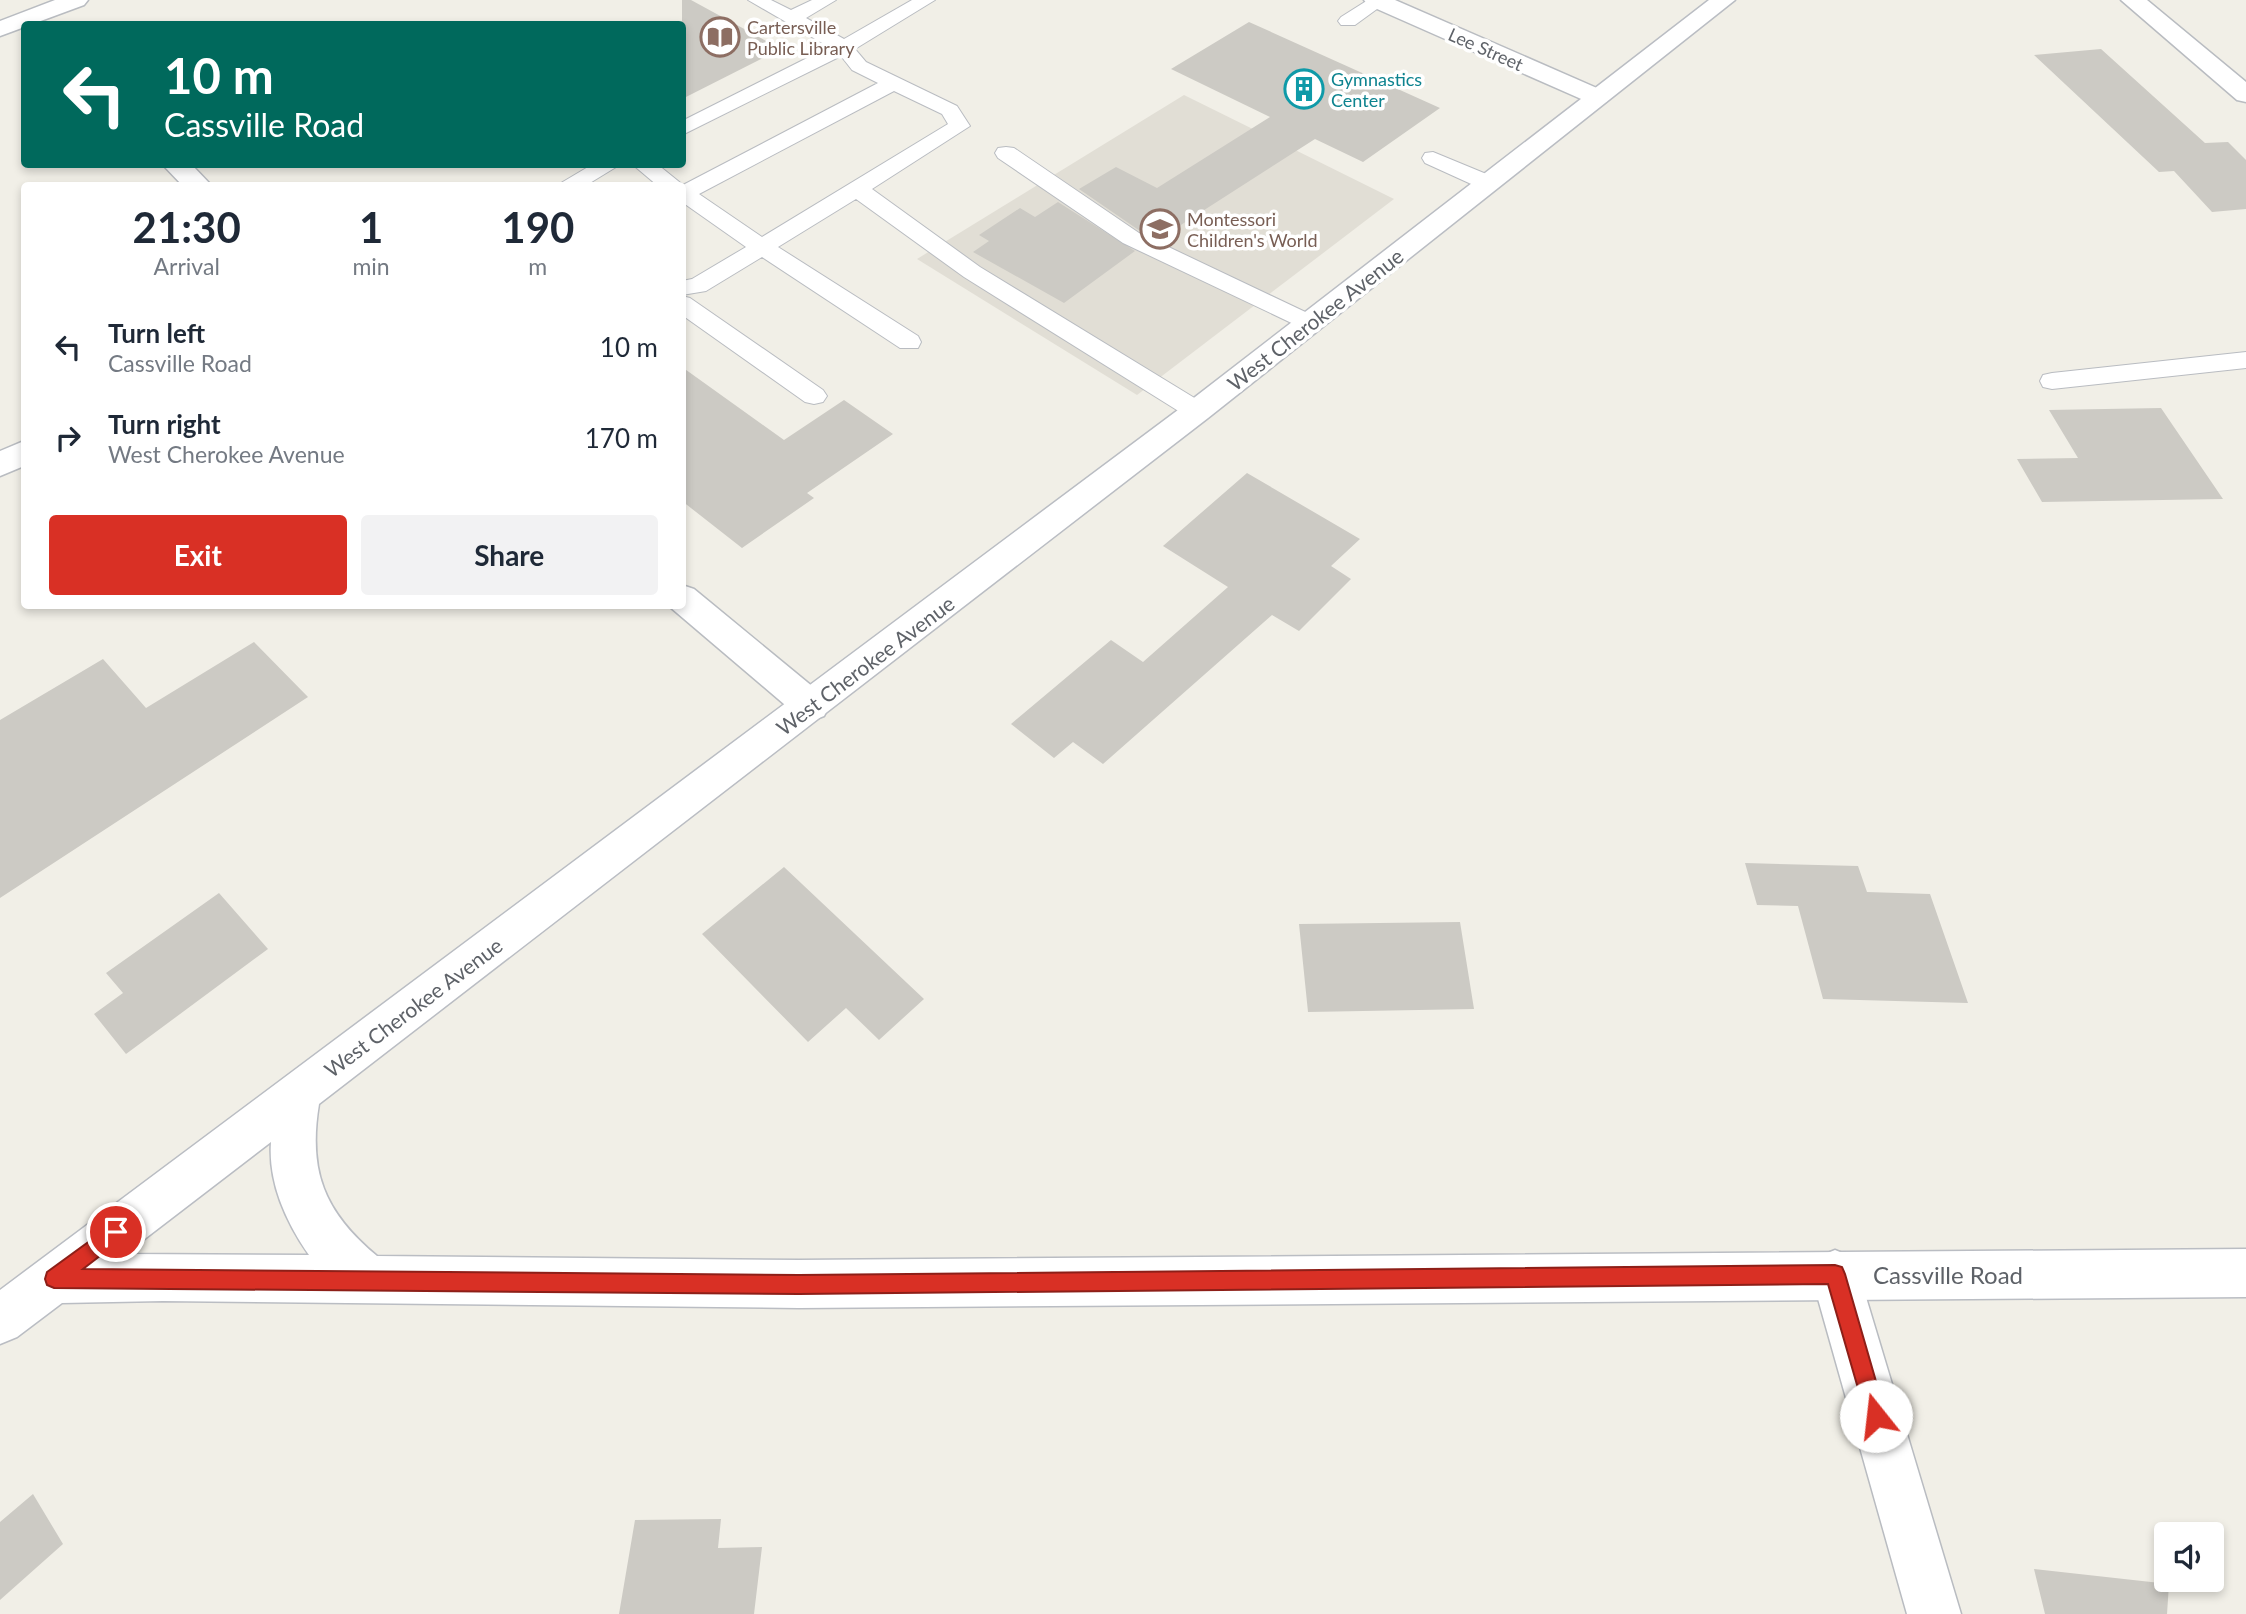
<!DOCTYPE html>
<html lang="en">
<head>
<meta charset="utf-8">
<style>
  :root { --surface:#fff; --page:#f2f2f3; --text:#1f2937; --muted:#747a83; --accent:#d93025 }
  body { margin:0; font-family:Lato,sans-serif; background:var(--page); color:var(--text); height:100vh; display:flex; flex-direction:column; font-size:26px; white-space:nowrap }
  * { box-sizing:border-box; margin:0 }
  p { font-size:23px; color:var(--muted) }
  .icon { flex:none; width:38px; height:38px; fill:none; stroke:currentColor; stroke-width:2; stroke-linecap:round; stroke-linejoin:round }
  .map { position:relative; flex:1; overflow:hidden }
  .side { position:absolute; left:21px; top:182px; width:665px; height:427px; display:flex; flex-direction:column; background:var(--surface); border-radius:7px; box-shadow:0 4px 10px #0003 }
  .side>* { flex:none }
  .guide { position:absolute; left:21px; top:21px; width:665px; height:147px; border-radius:7px; box-shadow:0 4px 10px #0003; background:#00695c; color:#fff; overflow:hidden }
  .tools { position:absolute; left:2154px; top:1522px; display:grid; gap:14px }
  .tools a { display:grid; place-items:center; width:70px; height:70px; border-radius:7px; background:var(--surface); box-shadow:0 4px 10px #0003; font-size:35px }
  .pin { position:absolute; display:grid; place-items:center; width:60px; height:60px; color:#fff; margin:-30px; border:4px solid #fff; border-radius:50%; box-shadow:0 2px 7px #0007 }
  .me { position:absolute; width:77px; margin:-38px; rotate:344deg; stroke-linejoin:round; filter:drop-shadow(0 0 5px #0008) }
  .turn { display:flex; align-items:center; gap:24px; height:147px; padding:0 28px; font-size:32px }
  .turn .icon { width:91px; height:91px; stroke-width:2.5 }
  .turn b { display:block; font-size:49px; line-height:60px }
  .eta { display:flex; justify-content:space-evenly; align-items:center; height:119px; text-align:center }
  .eta b { font-size:42px; font-weight:700; line-height:49px }
  .primary-button { display:flex; gap:14px; margin-top:auto; padding:14px 28px }
  .primary-button a { flex:1; height:80px; border-radius:7px; background:var(--accent); color:#fff; font-size:28px; font-weight:700; line-height:80px; text-align:center }
  .primary-button a+a { background:var(--page); color:var(--text) }
  ul { padding:0; list-style:none }
  li { display:flex; align-items:center; gap:21px; height:91px; padding:0 28px }
  li div { flex:1 }
  li b { display:block; font-size:26px }
  li em { font-style:normal }
  .map>svg:first-child { display:block }
  .education { fill:#e1ded5 }
  .building { fill:#cccac4 }
  .lines { fill:none; stroke-linecap:round; stroke-linejoin:round }
  .lane-casing { stroke:#b9bcc1; stroke-width:2 }
  .street-casing { stroke:#b9bcc1; stroke-width:3 }
  .secondary-casing { stroke:#babdc3; stroke-width:3 }
  .lane { fill:#fff; fill-rule:evenodd }
  .street { fill:#fff; fill-rule:evenodd }
  .secondary { fill:#fff; fill-rule:evenodd }
  .route { fill:#d93025; stroke:#8d1f18; stroke-width:2 }
  .labels { text-anchor:middle; dominant-baseline:central; stroke-width:7; stroke-linejoin:round; paint-order:stroke }
  .far-education-label { font-size:18px; fill:#785e54; stroke:#fff; text-anchor:start }
  .far-street-label { font-size:18px; fill:#5e6268; stroke:#fff }
  .far-culture-label { font-size:18px; fill:#0d838f; stroke:#fff; text-anchor:start }
  .street-label { font-size:21px; fill:#5e6268; stroke:#fff }
  .near-street-label { font-size:24px; fill:#5e6268; stroke:#fff }
</style>
</head>
<body>
<div class="map">
<svg width="2246" height="1614" viewBox="0 0 2246 1614">
  <rect width="100%" height="100%" fill="#f1efe7"/>
  <path class="education" d="M1184,95L1394,199L1137,395L917,259Z"/>
  <path class="building" d="M682,0H691L781,49L682,99Z
    M1249,22L1440,108L1363,162L1315,139L1159,239L1140,231L1079,189L1116,167L1157,188L1270,117L1171,69Z
    M2101,49L2205,143L2228,142L2246,160V209L2212,212L2174,171L2159,172L2034,55Z
    M1058,202L1135,251L1064,303L973,252L989,241L979,235L1020,208L1035,217Z
    M682,367L784,440L844,400L893,434L807,493L814,498L742,548L682,501Z
    M2161,408L2223,499L2042,502L2017,459L2078,458L2049,410Z
    M1247,473L1360,539L1331,566L1351,579L1299,631L1272,615L1103,764L1073,742L1054,758L1011,724L1111,640L1143,662L1228,587L1163,546Z
    M254,642L308,697L0,898V720L103,659L146,708Z
    M1745,863L1858,866L1867,892L1930,894L1968,1003L1823,999L1798,906L1757,905Z
    M784,867L924,999L879,1040L846,1008L808,1042L702,934Z
    M219,893L268,949L126,1054L94,1014L123,993L106,973Z
    M1460,922L1474,1009L1308,1012L1299,924Z
    M33,1494L63,1544L0,1600V1522Z
    M721,1519L718,1548L762,1547L754,1614H619L635,1520Z
    M2034,1569L2169,1584L2167,1614H2045Z"/>
  <g class="lines">
    <g class="lane-casing">
      <path id="lane" d="M748,0H771L791,10L812,0H836L806,18L844,39L912,0H935L855,49L866,62L957,106L970,126L872,189L980,267L1206,405L1210,411L1206,417L1197,420L1188,417L964,277L856,199L778,247L918,336L921,342L918,348H900L762,257L706,291L682,295V281L692,279L746,247L682,202V186H658L632,164H657L683,185L878,83L852,70L841,56L682,135V121L829,47ZM894,91L942,114L948,124L762,237L699,194Z
        M1368,0L1388,1L1355,25H1341L1338,21L1341,17Z
        M1006,147L1014,148L1139,233L1318,318L1322,323L1318,328H1302L1123,243L998,158L995,153L998,148Z
        M1433,152L1496,178L1499,183L1496,188H1480L1425,163L1422,158L1425,153Z
        M593,164H621L585,186H556Z
        M682,296L690,298L823,390L827,396L823,402L814,404L805,402L682,315Z
        M2246,352V368L2052,389L2043,387L2040,381L2043,375L2052,373Z"/>
    </g>
    <g class="street-casing">
      <path id="street" d="M55,0H88L84,5L0,36V21Z
        M1364,0H1395L1606,92L1609,97L1606,102H1588L1368,5Z
        M2121,0H2147L2246,82V102L2237,100Z
        M162,164H191L212,186H183Z
        M24,441V466L0,476V451Z
        M682,585L694,589L824,696L829,706L824,716L811,721L798,716L670,607L682,606Z
        M1835,1250L1852,1257L1859,1274L1961,1614H1907L1811,1274L1818,1257Z"/>
    </g>
    <g class="secondary-casing">
      <path id="secondary" d="M1709,0H1735L1208,418L319,1104C308,1171 324,1212 377,1256L799,1260L2246,1249V1297L799,1308L163,1301L62,1303L17,1337L0,1344V1290L1186,404ZM271,1142C268,1182 286,1222 309,1255L125,1254Z"/>
    </g>
    <use href="#lane" class="lane"/>
    <use href="#street" class="street"/>
    <use href="#secondary" class="secondary"/>
  </g>
  <path class="route" d="M116,1222L123,1225L126,1232L123,1238L83,1269L799,1275L1835,1265L1842,1267L1845,1274L1886,1416L1883,1423L1876,1426L1868,1423L1828,1284L799,1294L54,1288L47,1285L45,1279L47,1272Z"/>
  <defs>
    <g id="library-ring" transform="scale(2.0125)"><circle r="9.5" fill="#fff" stroke="#8d6e63" stroke-width="1.5"/><path d="M-6-4Q-3-5.5-.7-3.5V5Q-3 3-6 4ZM6-4Q3-5.5 .7-3.5V5Q3 3 6 4Z" fill="#8d6e63"/></g>
    <g id="building-ring" transform="scale(2.0125)"><circle r="9.5" fill="#fff" stroke="#0f9aa8" stroke-width="1.5"/><path d="M-4-6H4V6H1V3H-1V6H-4ZM-2.5-4.3h1.7v1.8h-1.7ZM.8-4.3h1.7v1.8H.8ZM-2.5-1h1.7V.8h-1.7ZM.8-1h1.7V.8H.8Z" fill="#0f9aa8"/></g>
    <g id="school-ring" transform="scale(2.0125)"><circle r="9.5" fill="#fff" stroke="#8d6e63" stroke-width="1.5"/><path d="M0-5L7-2L0 1L-7-2ZM-4 1L0 2.5L4 1V4Q0 6-4 4Z" fill="#8d6e63"/></g>
  </defs>
  <g fill-rule="evenodd">
    <use href="#library-ring" x="720" y="37"/>
    <use href="#building-ring" x="1304" y="89"/>
    <use href="#school-ring" x="1160" y="229"/>
  </g>
  <g class="labels">
    <g class="far-education-label">
      <text x="747" y="27">Cartersville<tspan x="747" dy="21">Public Library</tspan></text>
      <text x="1187" y="219">Montessori<tspan x="1187" dy="21">Children's World</tspan></text>
    </g>
    <g class="far-street-label">
      <text transform="translate(1486 49) rotate(24)">Lee Street</text>
    </g>
    <g class="far-culture-label">
      <text x="1331" y="79">Gymnastics<tspan x="1331" dy="21">Center</tspan></text>
    </g>
    <g class="street-label">
      <text transform="translate(1315 319) rotate(-38)">West Cherokee Avenue</text>
      <text transform="translate(865 665) rotate(-37)">West Cherokee Avenue</text>
      <text transform="translate(413 1007) rotate(-37)">West Cherokee Avenue</text>
    </g>
    <g class="near-street-label">
      <text x="1948" y="1274">Cassville Road</text>
    </g>
  </g>
</svg>
<div class="tools">
<a><svg class="icon" aria-label="sound" viewBox="0 0 24 24"><path d="M4 9h4l5-4v14l-5-4H4zM17 9q2 3 0 6"/></svg></a>
</div>
<div class="pin" style="left:116px;top:1232px;background:#d93025"><svg class="icon" aria-label="arrive" viewBox="0 0 24 24"><path d="M6 21V4h12l-3 4 3 4H6"/></svg></div>
<svg class="me" style="left:1876px;top:1416px" viewBox="-20 -20 40 40"><circle r="19" fill="#fff"/><path d="M0-13L10 11 0 6-10 11z" fill="#d93025"/></svg>
<div class="guide">
<div class="turn"><svg class="icon" aria-label="left" viewBox="0 0 24 24"><path d="M17 20v-9H6M10 6l-5 5 5 5"/></svg><div><b>10 m</b>Cassville Road</div></div>
</div>
<section class="side">
<div class="eta">
<div><b>21:30</b><p>Arrival</p></div>
<div><b>1</b><p>min</p></div>
<div><b>190</b><p>m</p></div>
</div>
<ul>
<li><svg class="icon" aria-label="left" viewBox="0 0 24 24"><path d="M17 20v-9H6M10 6l-5 5 5 5"/></svg><div><b>Turn left</b><p>Cassville Road</p></div><em>10 m</em></li>
<li><svg class="icon" aria-label="right" viewBox="0 0 24 24"><path d="M7 20v-9h11M14 6l5 5-5 5"/></svg><div><b>Turn right</b><p>West Cherokee Avenue</p></div><em>170 m</em></li>
</ul>
<div class="primary-button"><a>Exit</a><a>Share</a></div>
</section>
</div>
</body>
</html>
